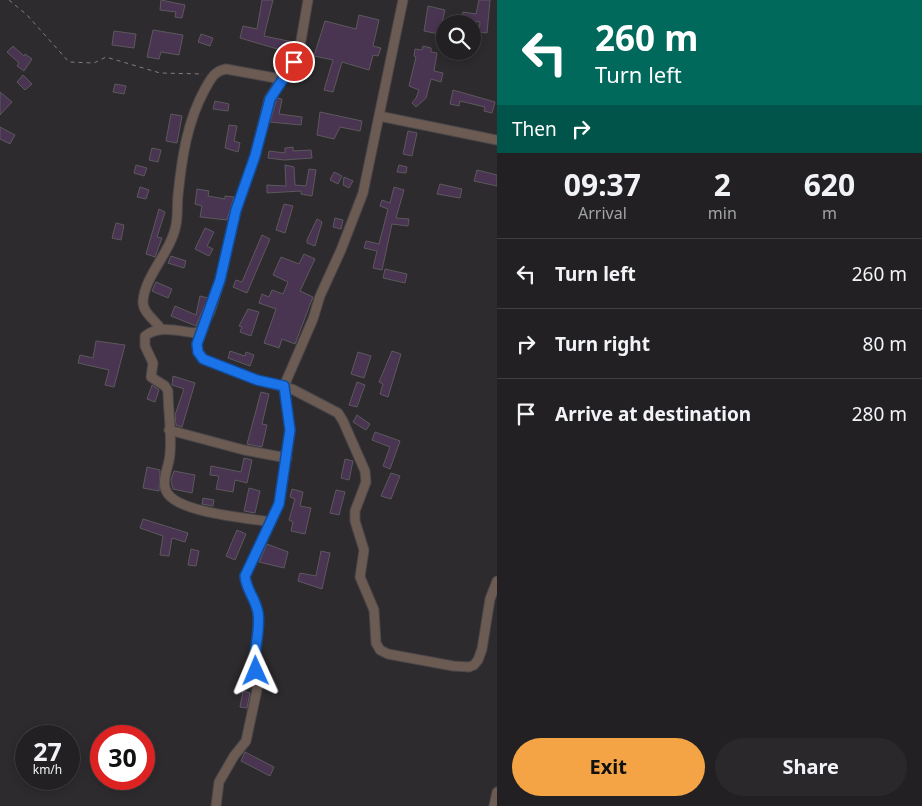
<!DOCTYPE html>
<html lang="en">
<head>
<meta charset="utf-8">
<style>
  :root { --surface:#222023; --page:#2a282b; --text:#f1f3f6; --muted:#a2a3a6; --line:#3f3e41; --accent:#f4a444 }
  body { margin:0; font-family:"Noto Sans",sans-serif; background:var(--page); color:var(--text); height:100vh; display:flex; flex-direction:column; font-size:19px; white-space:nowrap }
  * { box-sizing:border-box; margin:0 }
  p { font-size:16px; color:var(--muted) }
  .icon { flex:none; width:28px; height:28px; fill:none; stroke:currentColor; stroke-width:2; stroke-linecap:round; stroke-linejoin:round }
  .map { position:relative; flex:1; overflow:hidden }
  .sheet { display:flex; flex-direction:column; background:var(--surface); width:425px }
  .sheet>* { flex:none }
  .hud { background:#00695c; color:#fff; overflow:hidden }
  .fabs { position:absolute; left:436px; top:15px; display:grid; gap:10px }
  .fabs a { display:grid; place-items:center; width:45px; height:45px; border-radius:50%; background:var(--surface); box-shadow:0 2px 8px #0003,0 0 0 1px var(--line); font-size:25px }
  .speed { position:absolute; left:15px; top:725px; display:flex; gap:10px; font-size:25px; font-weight:700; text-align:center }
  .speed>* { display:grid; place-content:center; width:65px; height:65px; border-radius:50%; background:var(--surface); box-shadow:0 2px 8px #0003,0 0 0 1px var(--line); line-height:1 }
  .speed small { font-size:12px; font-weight:400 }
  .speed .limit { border:8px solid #d22; background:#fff; color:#111 }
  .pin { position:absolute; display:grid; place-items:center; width:42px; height:42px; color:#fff; margin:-21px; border:2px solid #fff; border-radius:50%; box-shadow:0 1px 5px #0007 }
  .me { position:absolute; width:55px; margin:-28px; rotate:359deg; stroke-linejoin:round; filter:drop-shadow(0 0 4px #0008) }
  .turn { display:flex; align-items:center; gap:18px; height:105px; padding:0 15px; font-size:22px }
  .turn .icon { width:65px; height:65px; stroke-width:2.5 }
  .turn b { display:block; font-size:35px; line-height:42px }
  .then { display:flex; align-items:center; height:48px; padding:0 15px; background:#0003; gap:10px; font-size:19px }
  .eta { display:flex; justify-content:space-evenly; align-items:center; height:85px; text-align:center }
  .eta b { font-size:30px; font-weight:700; line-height:35px }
  .cta { display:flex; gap:10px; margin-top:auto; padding:10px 15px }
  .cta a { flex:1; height:58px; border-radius:30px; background:var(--accent); color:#111; font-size:20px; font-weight:700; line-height:58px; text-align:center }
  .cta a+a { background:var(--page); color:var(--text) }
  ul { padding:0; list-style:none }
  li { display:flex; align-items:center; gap:15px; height:70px; padding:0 15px; border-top:1px solid var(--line) }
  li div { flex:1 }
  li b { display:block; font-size:19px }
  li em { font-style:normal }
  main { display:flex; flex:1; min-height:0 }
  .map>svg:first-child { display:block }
  .building { fill:#493451; stroke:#5c595d }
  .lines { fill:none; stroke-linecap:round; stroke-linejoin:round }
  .minor-casing { stroke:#4a474b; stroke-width:11 }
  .path { stroke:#807e81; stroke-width:1; stroke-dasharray:4 4; stroke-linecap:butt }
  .minor { stroke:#6b5b52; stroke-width:9 }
  .route-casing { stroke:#114b97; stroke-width:12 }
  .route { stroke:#1a73e8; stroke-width:9 }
</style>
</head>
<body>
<main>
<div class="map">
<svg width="497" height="806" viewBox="0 0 497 806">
  <rect width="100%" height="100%" fill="#2e2b2f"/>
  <path class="building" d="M161,0L185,5L182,18L175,17L176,12L160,10Z
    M262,0H273L264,36L293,42L291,53L240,38L243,26L257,29Z
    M479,0H490L487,33L479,32L480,22L461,19L463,12L476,14Z
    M428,6L445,10L439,34L424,31Z
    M359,15L379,20L373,46L381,48L378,56L373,55L369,70L342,62L333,92L324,90L333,60L314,56L325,21L356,29Z
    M153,30L183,35L179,55L161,52L159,59L147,57Z
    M114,31L136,34L134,48L112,45Z
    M201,34L213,38L210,46L198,42Z
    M13,46L24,56L25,54L32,59L24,71L17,66L19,63L7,52Z
    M423,46L431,48V52L437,53L434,71L443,73L441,82L431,79L426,98L416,107L412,103L416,98L419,90L409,86L416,57L414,56L415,49L422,50Z
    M23,75L32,84L25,90L17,82Z
    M115,84L126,86L124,94L113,92Z
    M453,90L495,102L492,113L484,111L485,107L460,101L459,106L450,104Z
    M0,92L12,102L0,115Z
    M277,98L282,99L279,114L302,117L301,125L270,122Z
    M215,101L229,104L228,111L213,109Z
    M320,112L362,121L360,131L340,127L334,139L317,135Z
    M171,114L182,116L177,143L166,141Z
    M229,125L237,126L234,141L240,143L238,152L225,148Z
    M0,127L15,135L10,144L0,139Z
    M408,131L417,133L412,156L403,154Z
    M293,147V151L311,150L312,158L284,160L268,158L269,151L285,153V148Z
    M152,148L161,150L158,162L149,160Z
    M136,165L147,168L144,176L134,173Z
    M285,165L294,167L295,185L306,186L309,169L316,170L312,196L301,194V191L267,193V185L286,186Z
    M399,165L407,167L406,173L397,172Z
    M477,170L497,175V186L474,181Z
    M334,172L342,176L338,184L330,180Z
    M344,177L353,181L349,188L343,185Z
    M440,184L462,189L460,198L437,194Z
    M140,187L149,190L146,199L137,197Z
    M394,187L404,190L396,218L409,219L408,226L392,224L382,270L373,268L377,251L364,248L366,241L379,244L388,209L380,206L382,200L390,203Z
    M197,189L209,191L208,196L225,199V196L234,197L227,220L200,217L202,206L195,204Z
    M284,204L293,206L285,233L276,230Z
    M159,209L165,212L157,237L162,238L155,257L146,254Z
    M335,218L343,220L341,229L333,227Z
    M317,219L322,222L315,246L307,243V240Z
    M116,223L124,225L121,240L112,238Z
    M205,228L214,232L207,246L213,249L209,256L195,249Z
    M262,235L270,239L247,293L233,287L236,280L242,282Z
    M304,254L315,259L300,291L313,297L295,344L282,339L279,348L264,343L276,309L259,303L262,294L269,297L272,290L283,294L288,282L273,275L281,257L299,264Z
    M171,256L186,261L184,268L168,263Z
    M385,269L407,274L405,283L383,278Z
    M156,282L172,289L168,298L152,291Z
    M200,296L208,298L196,326L171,316L175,306L196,315Z
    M248,309L259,312L251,336L240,332L242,327L239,326Z
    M96,341L125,345L114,387L105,385L109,370L78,363L80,355L93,358Z
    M230,351L245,356L246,352L254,355L250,366L228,358Z
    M392,351L401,354L388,397L380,394L383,384L379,382Z
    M358,352L371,356L364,378L351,374Z
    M173,376L195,383L182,427L176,425L175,415L184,389L172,385Z
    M357,382L365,385L357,407L349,405Z
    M152,385L159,390L155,402L147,399Z
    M261,392L269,394L262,424L267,425L262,447L247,444Z
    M357,415L370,424L366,430L353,422Z
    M375,432L400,441L390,469L383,466L390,447L372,440Z
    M244,458L252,460L247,483L235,480L233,492L216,489L219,476L210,475L211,466L241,472Z
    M345,459L353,461L349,480L341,478Z
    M147,467L160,470L159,491L143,488Z
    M174,471L195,475L192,493L173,489L171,480Z
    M391,473L400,476L391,499L381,496Z
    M249,488L260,491L255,513L244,511Z
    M292,489L303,492L300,506L311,508L305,534L291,531L293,522L289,520L295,499L290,497Z
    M336,490L345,492L339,515L330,513Z
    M203,498L214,500L213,506L202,504Z
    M143,519L188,533L185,542L172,538L169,556L160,555L163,536L140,528Z
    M237,530L246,534L235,560L226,556Z
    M267,544L288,552L284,568L259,562Z
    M191,549L199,551L196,566L188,565Z
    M321,551L330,553L322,589L298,581L300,573L316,576Z
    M243,691L250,693L247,708L240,707Z
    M245,752L274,767L270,776L241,761Z"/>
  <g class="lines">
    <g class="minor-casing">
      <path id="minor" d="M308,0L299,52L269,99L255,156L236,210L220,281L210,312L200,331L197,344L198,352L203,359L257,380L292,389L338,413L343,421L365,471L366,482L355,511V521L364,550L360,577L374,610L376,643L380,650L388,654L453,666L469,667L474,665L478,660L482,649L490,599L497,581
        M379,116L497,140
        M161,329C155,320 142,312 143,301C145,275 171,252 176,225C178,215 177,205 178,195C182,157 187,122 205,89C211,79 214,71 226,69L281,79
        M200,331L195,333C178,331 159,325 145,336V346L153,363L151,377L165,386L168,391C168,411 172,433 170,453C170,466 159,482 168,494C182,513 248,518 271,522
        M169,430L244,450L287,458
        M216,806L219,782L234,756L246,741L258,685C260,676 255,670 255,662C255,645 261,627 257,610C255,598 246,589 245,577L279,504L290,430L284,386L313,319L320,296L341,250L363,193L403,0
        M494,806L497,792"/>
    </g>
    <path class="path" d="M9,0L27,15L69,62L94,63L106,57L160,73L203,74"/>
    <use href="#minor" class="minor"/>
  </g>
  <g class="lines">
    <g class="route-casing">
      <path id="route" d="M256,671C252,652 261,632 258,613C256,599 246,590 245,576L279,504L290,430L284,386L257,380L203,359L198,352L197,344L220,280L236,210L255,156L270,99L294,62"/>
    </g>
    <use href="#route" class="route"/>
  </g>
</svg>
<div class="fabs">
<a><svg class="icon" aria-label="search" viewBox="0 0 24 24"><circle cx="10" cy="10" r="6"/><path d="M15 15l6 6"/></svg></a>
</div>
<div class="speed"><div>27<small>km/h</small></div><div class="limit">30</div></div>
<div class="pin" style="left:294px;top:62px;background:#d93025"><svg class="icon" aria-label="arrive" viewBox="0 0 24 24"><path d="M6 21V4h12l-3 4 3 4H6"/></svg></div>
<svg class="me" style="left:256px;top:671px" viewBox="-20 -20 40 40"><path d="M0-17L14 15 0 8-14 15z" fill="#1a73e8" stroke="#fff" stroke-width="4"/></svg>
</div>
<section class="sheet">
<div class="hud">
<div class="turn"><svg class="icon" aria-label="left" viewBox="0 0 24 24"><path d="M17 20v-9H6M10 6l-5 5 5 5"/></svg><div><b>260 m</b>Turn left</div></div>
<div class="then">Then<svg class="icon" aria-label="right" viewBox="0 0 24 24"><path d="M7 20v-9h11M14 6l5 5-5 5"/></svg></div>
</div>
<div class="eta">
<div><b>09:37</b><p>Arrival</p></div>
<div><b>2</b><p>min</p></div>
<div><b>620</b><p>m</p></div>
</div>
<ul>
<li><svg class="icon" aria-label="left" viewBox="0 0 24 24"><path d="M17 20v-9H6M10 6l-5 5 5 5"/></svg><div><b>Turn left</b></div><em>260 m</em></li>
<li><svg class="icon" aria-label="right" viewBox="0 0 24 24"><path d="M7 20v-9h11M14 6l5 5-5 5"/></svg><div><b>Turn right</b></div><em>80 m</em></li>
<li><svg class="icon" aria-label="arrive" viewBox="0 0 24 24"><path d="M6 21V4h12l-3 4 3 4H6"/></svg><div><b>Arrive at destination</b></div><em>280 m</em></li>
</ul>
<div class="cta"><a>Exit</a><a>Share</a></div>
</section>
</main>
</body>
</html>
